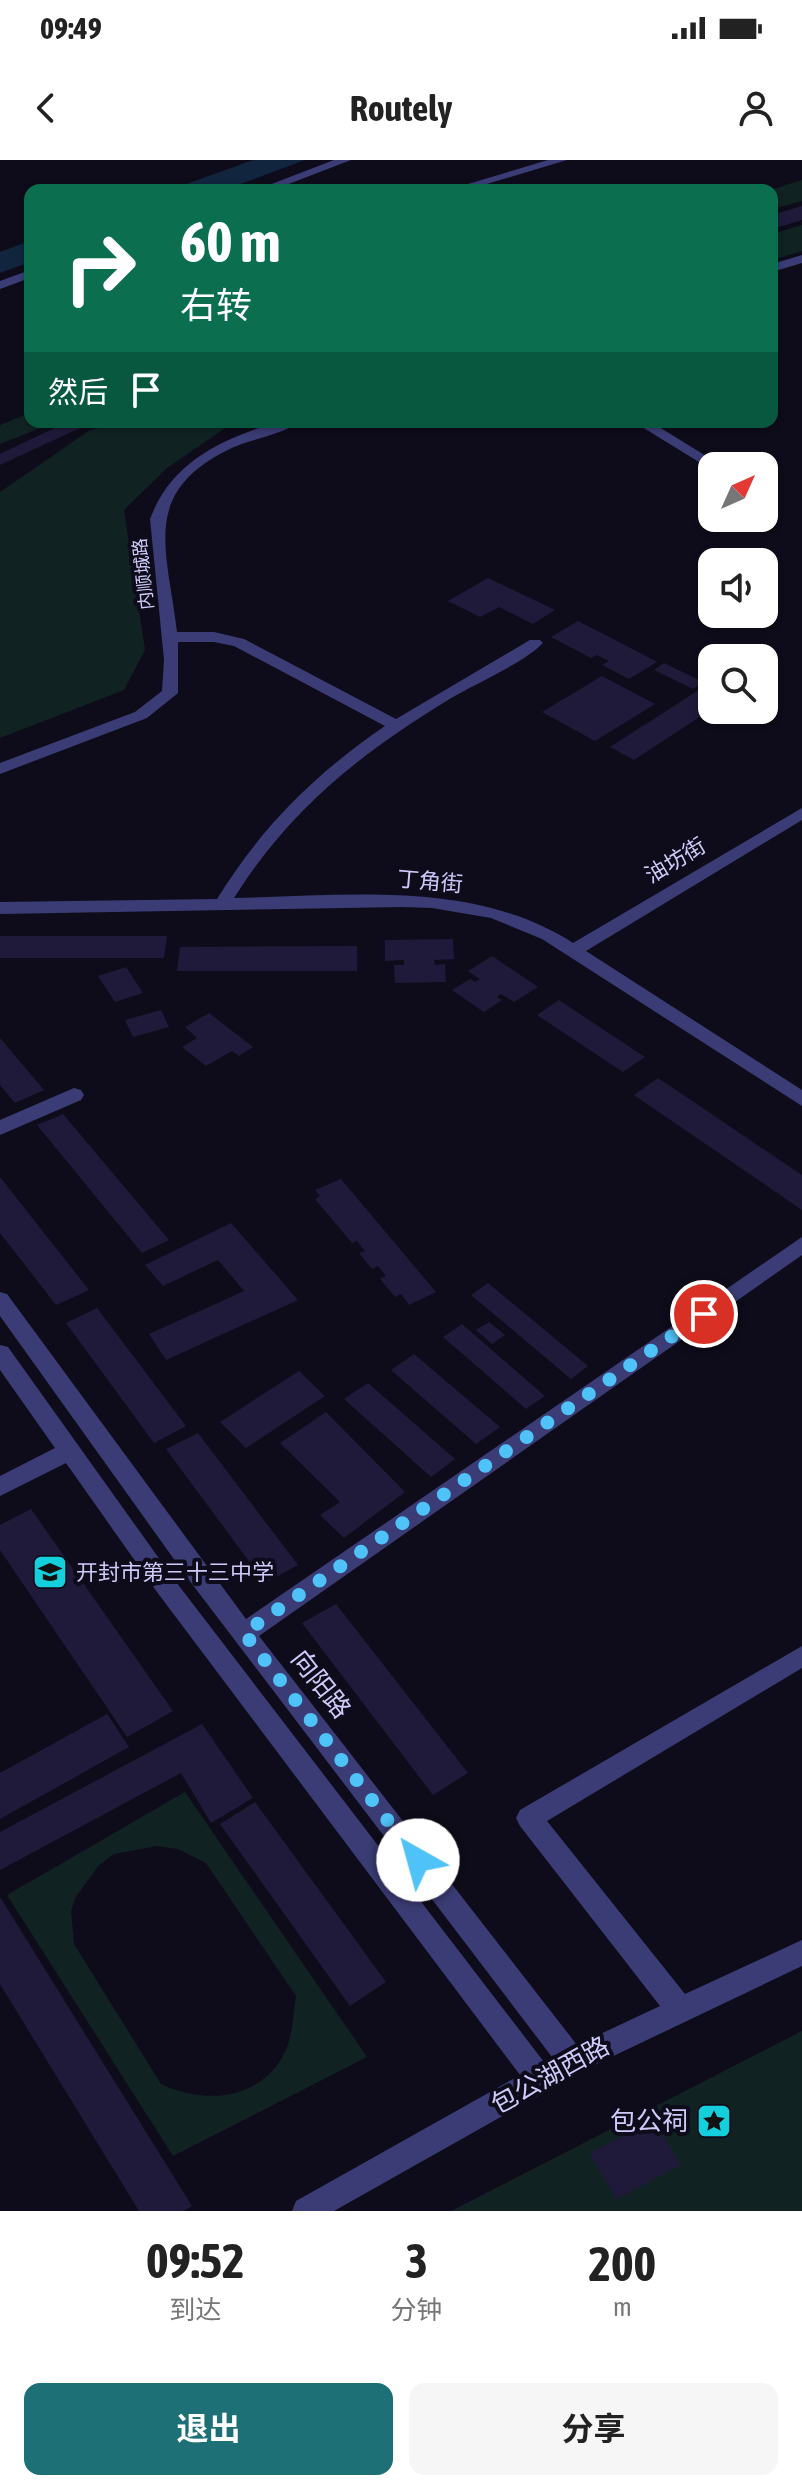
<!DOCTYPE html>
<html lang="zh">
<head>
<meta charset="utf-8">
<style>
  :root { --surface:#fff; --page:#f6f6f6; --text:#222; --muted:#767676; --accent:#1c7076 }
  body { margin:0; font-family:"Asap Condensed","Noto Sans SC",sans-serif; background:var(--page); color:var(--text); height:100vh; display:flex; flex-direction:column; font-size:30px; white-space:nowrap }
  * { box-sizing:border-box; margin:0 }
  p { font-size:26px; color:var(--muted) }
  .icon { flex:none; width:44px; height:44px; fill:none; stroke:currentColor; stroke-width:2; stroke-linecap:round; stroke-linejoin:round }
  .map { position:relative; height:2051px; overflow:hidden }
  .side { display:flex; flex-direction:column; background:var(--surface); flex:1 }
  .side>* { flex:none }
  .guide { position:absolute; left:24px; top:24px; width:754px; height:244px; border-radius:16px; box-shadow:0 2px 6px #0004; background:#0b6e4f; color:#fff; overflow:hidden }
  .needle { width:52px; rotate:45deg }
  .tools { position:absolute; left:698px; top:292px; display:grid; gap:16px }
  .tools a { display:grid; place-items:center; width:80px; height:80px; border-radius:16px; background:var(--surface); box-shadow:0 2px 6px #0004; font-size:40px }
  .pin { position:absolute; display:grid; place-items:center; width:68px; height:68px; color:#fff; margin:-34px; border:4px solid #fff; border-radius:50%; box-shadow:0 2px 8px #0007 }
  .me { position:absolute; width:88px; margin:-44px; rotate:322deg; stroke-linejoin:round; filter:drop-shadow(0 0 6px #0008) }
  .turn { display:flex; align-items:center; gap:28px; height:168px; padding:0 24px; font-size:36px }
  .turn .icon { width:104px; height:104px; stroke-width:2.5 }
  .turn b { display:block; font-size:56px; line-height:68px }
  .then { display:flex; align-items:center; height:76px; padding:0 24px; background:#0003; gap:16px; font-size:30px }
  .eta { display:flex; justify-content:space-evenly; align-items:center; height:136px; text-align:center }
  .eta b { font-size:48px; font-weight:700; line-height:56px }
  .cta { display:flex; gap:16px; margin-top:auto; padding:16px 24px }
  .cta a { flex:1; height:92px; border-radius:16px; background:var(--accent); color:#fff; font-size:32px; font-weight:700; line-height:92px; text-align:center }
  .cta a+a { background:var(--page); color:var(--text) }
  .status { display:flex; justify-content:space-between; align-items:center; height:56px; padding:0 40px; background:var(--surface); direction:ltr }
  .status svg { height:22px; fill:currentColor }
  header { display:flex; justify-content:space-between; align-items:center; height:104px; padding:0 24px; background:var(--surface); font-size:36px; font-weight:700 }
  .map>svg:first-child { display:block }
  .green { fill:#102322; fill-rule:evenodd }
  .water { fill:#11253e }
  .building { fill:#1f1a39 }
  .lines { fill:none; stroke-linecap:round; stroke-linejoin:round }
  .minor { fill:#3b3c75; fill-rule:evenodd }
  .route { stroke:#4fc3f7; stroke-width:14; stroke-dasharray:0 25.2 }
  .labels { text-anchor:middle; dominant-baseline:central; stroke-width:8; stroke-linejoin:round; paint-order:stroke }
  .far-street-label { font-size:18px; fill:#cecafa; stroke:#0e0c1a }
  .street-label { font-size:22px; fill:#cecafa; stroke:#0e0c1a }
  .poi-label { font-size:22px; fill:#cecafa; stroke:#0e0c1a; text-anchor:start }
  .near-street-label { font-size:26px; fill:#cecafa; stroke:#0e0c1a }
  .near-poi-label { font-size:26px; fill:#cecafa; stroke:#0e0c1a; text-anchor:end }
</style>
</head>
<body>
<div class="status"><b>09:49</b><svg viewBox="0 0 49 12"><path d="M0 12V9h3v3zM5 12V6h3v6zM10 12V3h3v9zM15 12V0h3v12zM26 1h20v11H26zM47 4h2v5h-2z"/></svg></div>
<header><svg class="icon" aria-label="back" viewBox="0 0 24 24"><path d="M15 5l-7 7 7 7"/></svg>Routely<svg class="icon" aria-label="person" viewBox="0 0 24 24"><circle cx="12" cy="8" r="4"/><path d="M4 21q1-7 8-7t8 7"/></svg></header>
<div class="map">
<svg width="802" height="2051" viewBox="0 0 802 2051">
  <rect width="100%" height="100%" fill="#0e0c1a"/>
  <path class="green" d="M802,20V41L772,49L770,30Z
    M802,65V91L772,100V74Z
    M30,253V262H56L0,284V265Z
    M121,262H234L167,308L124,350L145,490L124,530L0,578V332L90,270Z
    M185,1632L367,1897L173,1996L7,1735ZM156,1686L178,1689L206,1703L296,1836C293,1855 293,1875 285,1892C262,1940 204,1945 161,1924L74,1784L71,1751L76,1737L99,1705L114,1694Z
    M802,1871V2051H451Z"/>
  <path class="water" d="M253,0H305L224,30H170Z
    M30,81V102L0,113V92Z"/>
  <path class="building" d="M802,46V60L772,69V55Z
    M67,262H93L0,305V294Z
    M488,418L555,450L533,464L499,447L480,457L448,441Z
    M578,461L619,482L657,502L629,519L602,505L609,501L597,495L591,498L551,477Z
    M664,503L703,522L693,529L654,510Z
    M602,516L655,544L595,581L542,552Z
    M708,524L712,526V549L634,600L610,587Z
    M0,776H167L164,798H0Z
    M453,779L454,799L434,800L435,805L445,804L446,822L395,823L394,805H404V800L385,801V780Z
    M357,786V811H177L180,787Z
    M492,796L538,827L514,842L501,834L497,837L502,840L484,852L452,830L470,819L475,822L480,819L468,811Z
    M126,807L143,833L115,842L98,816Z
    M559,840L645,897L623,912L537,855Z
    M161,850L169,867L133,877L125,860Z
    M209,853L253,887L239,896L232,891L206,906L182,887L197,878L185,867Z
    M0,878L44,930L15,943L0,925Z
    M658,918L802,1015V1050L634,935Z
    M63,954L169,1080L142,1093L37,965Z
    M0,1017L89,1130L56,1145L0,1073Z
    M341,1019L436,1132L409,1145L401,1134L395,1137L380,1119L386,1116L378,1106L372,1109L359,1093L365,1091L357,1081L352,1083L315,1039L320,1036L315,1030Z
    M231,1063L298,1140L166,1200L149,1174L244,1131L218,1100L163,1126L145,1105Z
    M488,1123L588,1206L571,1219L471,1135Z
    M97,1148L186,1266L154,1283L66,1163Z
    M489,1162L505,1175L492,1184L476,1170Z
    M462,1164L545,1236L526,1249L443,1177Z
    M414,1194L500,1267L476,1284L391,1210Z
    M299,1211L325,1236L246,1288L220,1262Z
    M368,1223L455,1299L431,1317L344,1239Z
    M326,1252L405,1332L344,1378L320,1355L340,1342L280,1283Z
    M198,1273L298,1405L265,1423L166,1289Z
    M31,1349L173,1551L127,1577L0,1390V1365Z
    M336,1444L468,1613L433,1635L302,1463Z
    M107,1554L129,1587L0,1659V1613Z
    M202,1564L253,1638L211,1663L181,1613L0,1710V1672Z
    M255,1642L386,1822L350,1846L220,1664Z
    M0,1737L192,2046L184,2051H139L0,1824Z
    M654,1960L681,2005L616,2039L590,1993Z"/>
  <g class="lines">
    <path class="minor" d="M334,0H351L273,30H256Z
      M548,0H567L467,30H448Z
      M802,95V103L772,112V104Z
      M30,110V118L0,129V121Z
      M277,262H298C282,275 254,278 234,287C139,331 167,387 177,472H214L244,479L396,559L530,480H540L543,483C524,503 474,524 448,540C360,594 290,649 234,738C347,736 473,719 573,783L802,648V660L586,791L802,930V946L542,779L491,758L432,748L403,747L0,754V742L217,739C263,665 314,615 385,566L234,486L214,482H178V533L147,558L0,614V603L135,552L162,531L164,500L150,359C172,301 221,280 277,262Z
      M634,262H651L719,304L707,307Z
      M74,928L81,930L84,935L81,940L0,975V960Z
      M802,1077V1095L259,1476L577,1885L660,1846L520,1666L516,1658L520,1650L802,1486V1508L547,1661L685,1834L802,1780V1806L582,1911L334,2051H292L296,2041L520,1915L157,1432L66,1303L0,1336V1316L55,1288L0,1210V1185L8,1187L173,1418L544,1902L552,1897L186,1416L0,1156V1132L7,1134L246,1459Z"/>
  </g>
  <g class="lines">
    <path class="route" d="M418,1700L244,1473L704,1154"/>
  </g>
  <defs>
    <g id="school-square" transform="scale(1.8)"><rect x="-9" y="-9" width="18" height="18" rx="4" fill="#14d0dc" stroke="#0e0c1a"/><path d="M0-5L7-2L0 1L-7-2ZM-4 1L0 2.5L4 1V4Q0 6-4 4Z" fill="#111"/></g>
    <g id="sight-square" transform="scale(1.8)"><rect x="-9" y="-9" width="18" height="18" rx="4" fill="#14d0dc" stroke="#0e0c1a"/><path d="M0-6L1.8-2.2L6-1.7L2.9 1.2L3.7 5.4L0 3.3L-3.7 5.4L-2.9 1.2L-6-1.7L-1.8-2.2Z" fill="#111"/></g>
  </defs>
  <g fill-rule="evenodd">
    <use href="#school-square" x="50" y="1412"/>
    <use href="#sight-square" x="714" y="1961"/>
  </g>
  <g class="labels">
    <g class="far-street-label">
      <text transform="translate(143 414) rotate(-96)">内顺城路</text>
    </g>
    <g class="street-label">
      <text transform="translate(675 700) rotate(-31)">油坊街</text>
      <text transform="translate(430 721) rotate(5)">丁角街</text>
    </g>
    <g class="poi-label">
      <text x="76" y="1412">开封市第三十三中学</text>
    </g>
    <g class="near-street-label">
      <text transform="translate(321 1524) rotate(52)">向阳路</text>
      <text transform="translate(550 1915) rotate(-29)">包公湖西路</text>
    </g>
    <g class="near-poi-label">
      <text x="688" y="1961">包公祠</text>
    </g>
  </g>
</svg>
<div class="tools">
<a><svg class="needle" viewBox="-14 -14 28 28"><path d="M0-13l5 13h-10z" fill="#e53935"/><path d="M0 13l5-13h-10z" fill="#767676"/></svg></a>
<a><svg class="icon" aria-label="sound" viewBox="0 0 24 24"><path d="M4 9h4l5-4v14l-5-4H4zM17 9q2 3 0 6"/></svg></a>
<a><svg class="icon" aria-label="search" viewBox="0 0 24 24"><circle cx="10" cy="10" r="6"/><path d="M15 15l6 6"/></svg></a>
</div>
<div class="pin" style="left:704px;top:1154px;background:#d93025"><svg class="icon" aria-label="arrive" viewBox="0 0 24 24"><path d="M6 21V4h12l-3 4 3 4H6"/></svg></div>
<svg class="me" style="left:418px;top:1700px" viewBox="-20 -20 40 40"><circle r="19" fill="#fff"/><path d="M0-13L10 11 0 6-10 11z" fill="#4fc3f7"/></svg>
<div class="guide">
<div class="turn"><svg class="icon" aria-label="right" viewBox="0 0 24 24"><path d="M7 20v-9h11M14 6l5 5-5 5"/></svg><div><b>60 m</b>右转</div></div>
<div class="then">然后<svg class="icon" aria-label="arrive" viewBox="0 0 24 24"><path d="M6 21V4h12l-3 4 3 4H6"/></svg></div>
</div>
</div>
<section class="side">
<div class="eta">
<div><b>09:52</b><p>到达</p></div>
<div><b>3</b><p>分钟</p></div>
<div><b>200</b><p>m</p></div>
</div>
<div class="cta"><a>退出</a><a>分享</a></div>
</section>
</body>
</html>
